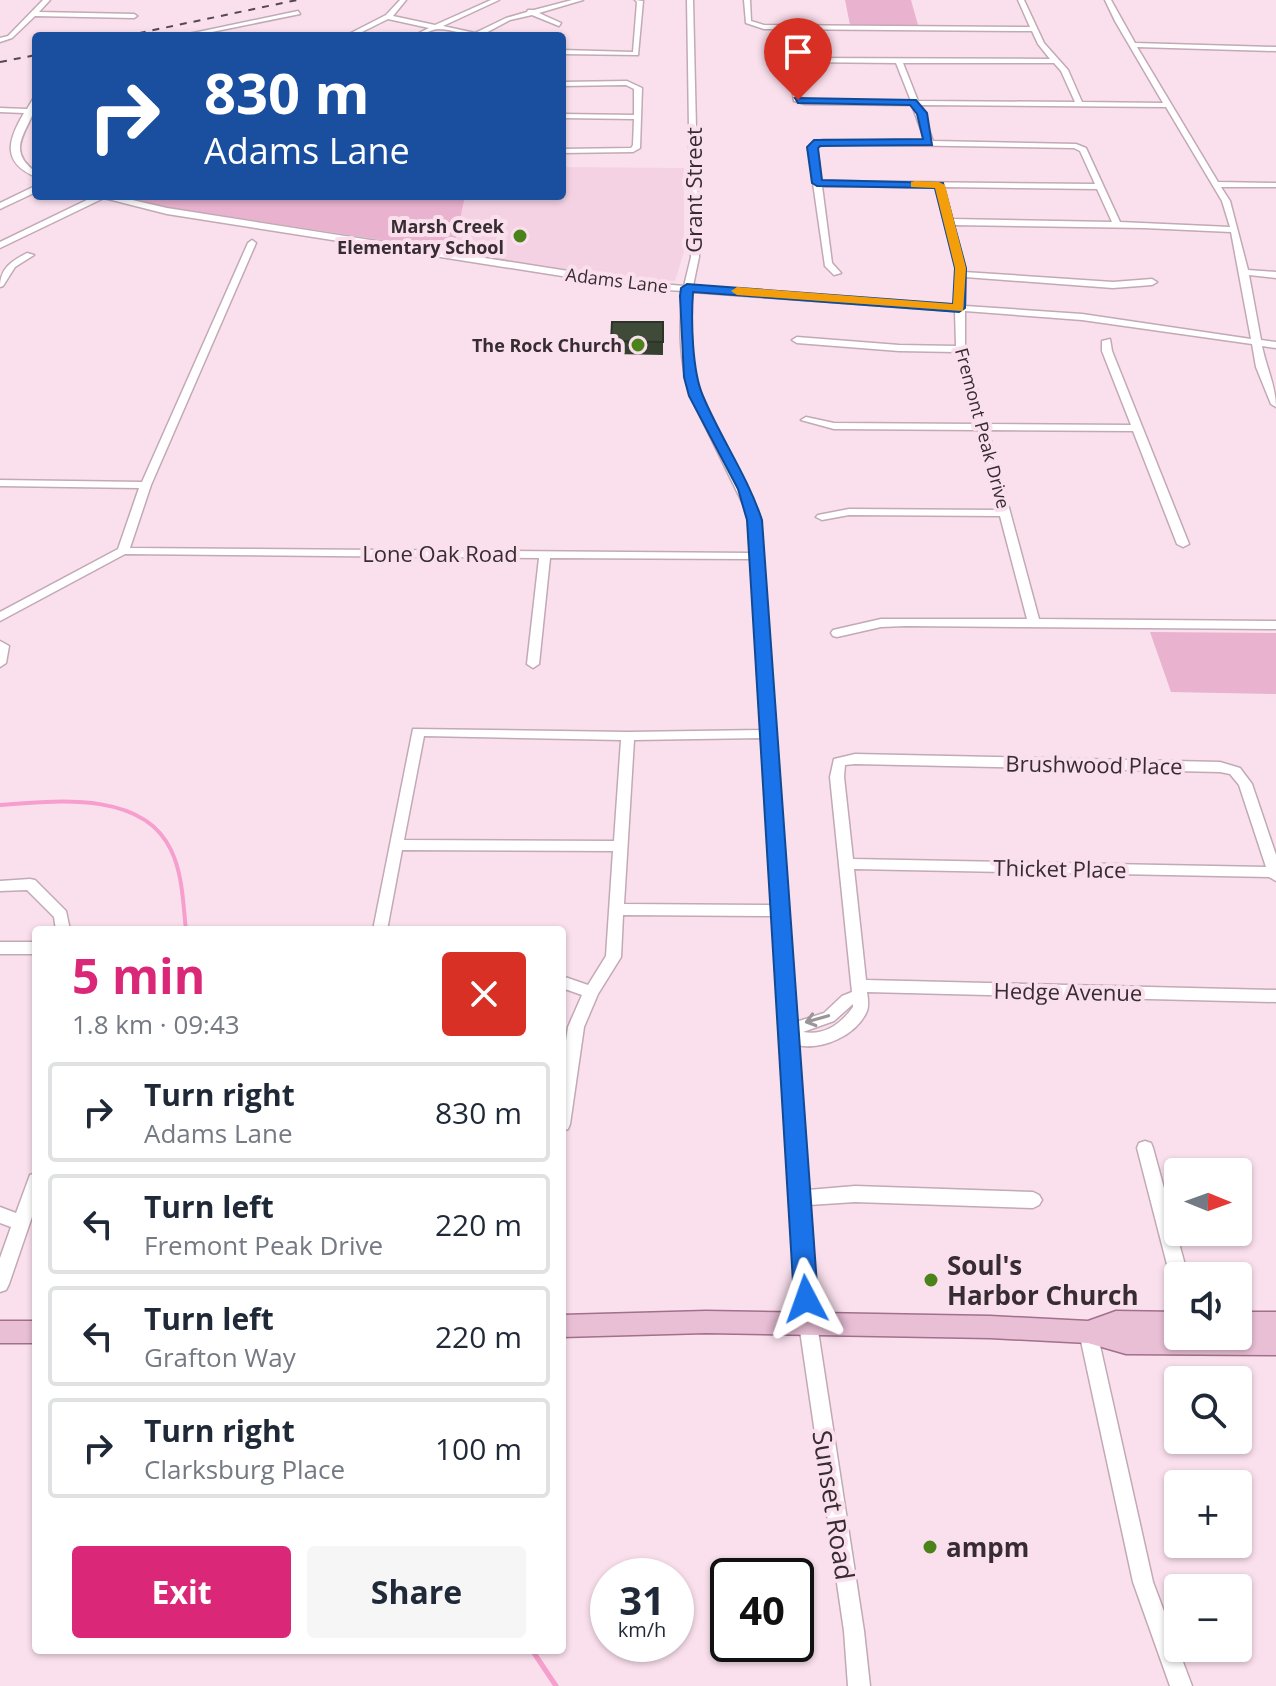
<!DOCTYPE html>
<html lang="en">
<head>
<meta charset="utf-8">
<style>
  :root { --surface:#fff; --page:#f6f6f7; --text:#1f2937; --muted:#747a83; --line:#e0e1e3; --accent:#db2777 }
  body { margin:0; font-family:"Open Sans",sans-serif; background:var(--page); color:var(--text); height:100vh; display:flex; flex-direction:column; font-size:30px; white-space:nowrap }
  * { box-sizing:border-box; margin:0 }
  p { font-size:26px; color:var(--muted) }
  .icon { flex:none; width:44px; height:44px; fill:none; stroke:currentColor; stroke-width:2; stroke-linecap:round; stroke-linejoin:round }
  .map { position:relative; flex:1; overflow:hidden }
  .drawer { position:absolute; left:32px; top:926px; width:534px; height:728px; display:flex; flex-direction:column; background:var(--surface); border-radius:8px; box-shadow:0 2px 6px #0004 }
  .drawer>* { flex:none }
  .guide { position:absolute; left:32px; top:32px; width:534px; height:168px; border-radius:8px; box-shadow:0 2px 6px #0004; background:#1a4fa0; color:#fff; overflow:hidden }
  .needle { width:52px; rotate:91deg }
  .controls { position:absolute; left:1164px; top:1158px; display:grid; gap:16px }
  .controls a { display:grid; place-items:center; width:88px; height:88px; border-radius:8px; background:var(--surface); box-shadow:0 2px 6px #0004; font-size:40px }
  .speed { position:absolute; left:590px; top:1558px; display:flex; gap:16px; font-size:40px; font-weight:700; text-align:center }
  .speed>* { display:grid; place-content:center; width:104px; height:104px; border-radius:50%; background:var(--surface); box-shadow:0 2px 6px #0004; line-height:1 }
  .speed small { font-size:20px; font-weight:400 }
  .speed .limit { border:4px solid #111; border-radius:12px; background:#fff; color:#111 }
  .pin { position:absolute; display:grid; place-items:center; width:68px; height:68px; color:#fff; margin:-82px -34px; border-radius:50% 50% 50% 0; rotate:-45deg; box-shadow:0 0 8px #0007 }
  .pin .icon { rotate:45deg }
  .me { position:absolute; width:88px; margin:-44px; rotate:356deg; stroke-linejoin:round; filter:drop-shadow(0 0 6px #0008) }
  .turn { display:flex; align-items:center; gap:28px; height:168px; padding:0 40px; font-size:36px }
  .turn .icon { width:104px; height:104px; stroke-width:2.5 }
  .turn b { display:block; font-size:56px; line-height:68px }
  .round { display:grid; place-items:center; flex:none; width:84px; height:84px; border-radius:8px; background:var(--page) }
  .head { display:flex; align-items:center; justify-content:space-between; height:136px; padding:0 40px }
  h1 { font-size:48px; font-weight:700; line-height:60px; color:var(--accent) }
  .primary-button { display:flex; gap:16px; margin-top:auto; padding:16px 40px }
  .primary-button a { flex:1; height:92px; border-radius:8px; background:var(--accent); color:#fff; font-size:32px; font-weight:700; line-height:92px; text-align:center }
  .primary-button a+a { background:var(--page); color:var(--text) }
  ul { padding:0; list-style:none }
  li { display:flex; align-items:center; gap:24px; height:100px; margin:0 16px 12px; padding:0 24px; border:4px solid var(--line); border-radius:8px }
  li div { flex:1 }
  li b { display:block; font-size:30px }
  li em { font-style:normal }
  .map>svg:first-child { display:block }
  .built { fill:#f4d2e3 }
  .green { fill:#e9b2cf }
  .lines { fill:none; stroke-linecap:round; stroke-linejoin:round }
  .stream-far1 { stroke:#f69ece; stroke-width:4 }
  .stream { stroke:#f69ece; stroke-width:5 }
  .minor-casing { stroke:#c2a9b5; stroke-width:3 }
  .major-casing { stroke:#a1708b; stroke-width:3 }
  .minor { fill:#fff; fill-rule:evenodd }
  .major { fill:#e9bfd6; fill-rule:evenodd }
  .rail { stroke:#55494f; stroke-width:2; stroke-dasharray:7 7; stroke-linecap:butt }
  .wall { fill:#364030 }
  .building { fill:#3f4b38; stroke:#2c3427; stroke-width:2 }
  .oneway { stroke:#9a9698 }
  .route { fill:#1a73e8; stroke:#114b97; stroke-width:2 }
  .slow { fill:#f59e0b }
  .poi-dot { fill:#4c821a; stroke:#fae0ed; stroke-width:3 }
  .labels { text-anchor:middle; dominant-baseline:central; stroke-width:8; stroke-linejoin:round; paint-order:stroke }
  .far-poi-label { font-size:18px; font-weight:bold; fill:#362c31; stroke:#fae0ed; text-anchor:end }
  .far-street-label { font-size:18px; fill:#362c31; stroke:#fae0ed }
  .street-label { font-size:22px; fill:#362c31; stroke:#fae0ed }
  .near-poi-label { font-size:26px; font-weight:bold; fill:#362c31; stroke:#fae0ed; text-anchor:start }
  .near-street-label { font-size:26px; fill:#362c31; stroke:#fae0ed }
</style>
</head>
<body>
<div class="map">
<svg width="1276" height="1686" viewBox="0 0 1276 1686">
  <rect width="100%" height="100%" fill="#fae0ed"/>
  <path class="built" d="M562,167L684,168V252L675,281L608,277L258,220L351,196H562Z"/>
  <path class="green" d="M845,0H911L918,25H850Z
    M125,196H465L455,242L438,240L414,245L160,206Z
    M1150,632L1276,633V694L1171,692Z"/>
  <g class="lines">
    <path class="stream-far1" d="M0,805C54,801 143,790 171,850C183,875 183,904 186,930"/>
    <path class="stream" d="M532,1650L556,1686"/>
    <g class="minor-casing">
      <path id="minor" d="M43,0H50L39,12L134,14L137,16L134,18L35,16L12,38L0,42V38L8,36Z
        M400,0H406L393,16L435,25L491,0H499L443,26L475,33L506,18L527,12L528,10H534L572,0H583L539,13L561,23L559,26L532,15L510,20L482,35L483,36C468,36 451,29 438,29C429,30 422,36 413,36L429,28L388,19L354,36H345L386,15Z
        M635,0L643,1L638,55L562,54V50L633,52L637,2Z
        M687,0H693L699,257L693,286L955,305L956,268L935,187L822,186L832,263L841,273L834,275L825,266L813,183L810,145L823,140L925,141L912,105L805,104L794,101L788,64L797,58L1050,59L1038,44L1032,31L764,29L746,23L744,0H750L751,21L764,25L1030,27L1018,0H1024L1044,43L1068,70L1082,102L1163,103L1115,21L1105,0H1111L1135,43L1276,47V51L1137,47L1218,182L1276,183V187H1221L1230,201L1248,270L1276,272V278L1249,275L1261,340L1276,342V348L1262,346C1266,367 1276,386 1276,407L1271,404L1256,367L1252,344L1082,320L965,311V344L986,424L1131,425L1102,351V341L1110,339L1112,351L1189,544L1183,547L1177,544L1133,431L988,430L1039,619L1276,621V629L906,626L881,627L837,637L833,636L831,633L833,630L881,619H1027L1000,516L849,515L822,520L816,517L818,515L849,509L998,510L978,430L834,429L801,420L806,417L834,423L976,424L957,352L899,351L797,343L792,340L797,337L899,345L956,346L955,311L692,292L690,346L695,381L709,412L748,488L760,520L796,1022L824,1013L842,996L852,992L830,777L834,759L855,754L1220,762L1240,768L1252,784L1276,855V881L1269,877L854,869L866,980L1276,990V1002L867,992C868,998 869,1005 867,1011C857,1035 822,1051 797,1045L808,1190L855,1186L1033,1192L1039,1195L1042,1200L1039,1205L1033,1208L855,1202L809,1205L817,1324L864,1631L870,1686H848L844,1631L799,1324L773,916L623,915L621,957L598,994L584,1027L570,1124L568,1129L562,1131V1069L568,1027L582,995L562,988V976L588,985L606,956L613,851L402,850L387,930H373L413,729L628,732L762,730L751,559L550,558L539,664L533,668L527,664L539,558L125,554L0,621V612L118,549L139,488L0,486V480L142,482L248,243L252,240L256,243L151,485L130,548L750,553L748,520L743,504L691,397C679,362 679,328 683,291L638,288L167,214L104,198L0,248V242L95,196H115L167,208L638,282L684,286L691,257ZM799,62L896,63L911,101L806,100L801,98L796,65ZM903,63H1054L1061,71L1075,102L918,101ZM920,105L1166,107L1222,201L1230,227L1120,222L1086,148L1076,144L933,141ZM824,144L1074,148L1080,151L1095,184L821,181L817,148ZM944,187L1097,189L1112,222L952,219ZM953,225L1144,228L1231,232L1251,339L1082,314L965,306V277L1113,288L1152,285L1157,282L1152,279L1113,282L964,272ZM424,736L621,740L614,841L404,840ZM762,738L773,905L624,904L634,740ZM855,764L1220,772L1230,774L1239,785L1266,867L853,859L844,777L845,765ZM853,1004V1007C841,1024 824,1036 803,1032L834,1021Z
        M298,11L300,14L192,36H179Z
        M627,81L642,88L640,148L633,152L562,153V149L631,148L633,145L634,119L562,118V114L634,115V89L626,85L562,86V82Z
        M33,99H36C36,126 0,147 36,172V177C1,162 8,140 24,113L0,112V108L27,109Z
        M33,187H36V192L0,209V203Z
        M27,253L34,255L15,267L3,286L0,287C0,268 12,261 27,253Z
        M0,641L9,646L6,663L0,667Z
        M30,879L35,880L66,911L70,930H56L54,917L27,890L0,891V881Z
        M0,942H36V954H0Z
        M1145,1141L1151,1143L1153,1148L1188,1276H1178V1284L1173,1282L1170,1276L1137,1148L1139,1143Z
        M36,1173V1205L9,1284L6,1290L0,1292V1258L11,1227L0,1223V1207L16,1213L30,1175Z
        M1088,1323L1094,1326L1097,1332L1153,1582L1192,1686H1170L1133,1582L1079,1332L1082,1326Z"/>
    </g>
    <g class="major-casing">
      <path id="major" d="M706,1311L990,1316L1088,1321L1116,1311L1178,1312V1336H1238V1312H1276V1355L1126,1354L1088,1343L990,1338L706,1333L562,1337V1315Z
        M0,1321H36V1343H0Z"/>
    </g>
    <use href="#minor" class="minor"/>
    <use href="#major" class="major"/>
    <path class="rail" d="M125,36L297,0
      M0,62L36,55"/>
  </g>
  <path class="wall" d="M612,322H663V355L612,354Z"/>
  <path class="building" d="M612,322H663V342L611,341Z"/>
  <defs><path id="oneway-shaft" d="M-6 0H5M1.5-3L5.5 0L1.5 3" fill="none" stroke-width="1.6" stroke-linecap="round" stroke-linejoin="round" transform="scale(2)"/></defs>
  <use class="oneway" href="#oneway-shaft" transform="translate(817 1019) rotate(164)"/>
  <path class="route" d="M795,98L916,100L927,113L932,145L820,146L818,148L822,180L943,183L966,268L965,308L959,312L693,292C691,320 692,371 703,396C721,439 747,475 762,520L818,1299L814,1306L806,1309L798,1306L794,1299L747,520L738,489L689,396L684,377L680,296L681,288L687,284L953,304L955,268L935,188L817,186L812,183L807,147L814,140L923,139L917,114L910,105L798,103Z"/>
  <path class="slow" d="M915,181L939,182L945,185L966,268L963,311L737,295L731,291L737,287L953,304L955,268L935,188L911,187V182Z"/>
  <g class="poi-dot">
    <circle cx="520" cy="236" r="8"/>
    <circle cx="638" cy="345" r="8"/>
    <circle cx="931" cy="1280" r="8"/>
    <circle cx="930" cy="1547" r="8"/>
  </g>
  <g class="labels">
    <g class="far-poi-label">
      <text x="504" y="226">Marsh Creek<tspan x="504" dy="21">Elementary School</tspan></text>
      <text x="622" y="345">The Rock Church</text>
    </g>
    <g class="far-street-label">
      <text transform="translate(617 280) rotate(7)">Adams Lane</text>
      <text transform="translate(983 428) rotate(75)">Fremont Peak Drive</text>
    </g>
    <g class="street-label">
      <text transform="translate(693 190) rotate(-90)">Grant Street</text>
      <text x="440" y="553">Lone Oak Road</text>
      <text transform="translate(1094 764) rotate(1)">Brushwood Place</text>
      <text transform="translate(1060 868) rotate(1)">Thicket Place</text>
      <text transform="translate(1068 991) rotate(1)">Hedge Avenue</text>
    </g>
    <g class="near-poi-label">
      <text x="947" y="1265">Soul's<tspan x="947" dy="30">Harbor Church</tspan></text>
      <text x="946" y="1547">ampm</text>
    </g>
    <g class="near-street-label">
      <text transform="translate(834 1505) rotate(81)">Sunset Road</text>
    </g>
  </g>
</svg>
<div class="controls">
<a><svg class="needle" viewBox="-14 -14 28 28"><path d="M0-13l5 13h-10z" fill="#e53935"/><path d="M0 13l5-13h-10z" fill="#747a83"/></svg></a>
<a><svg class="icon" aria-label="sound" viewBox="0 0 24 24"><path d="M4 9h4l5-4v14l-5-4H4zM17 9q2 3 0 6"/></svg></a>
<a><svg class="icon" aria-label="search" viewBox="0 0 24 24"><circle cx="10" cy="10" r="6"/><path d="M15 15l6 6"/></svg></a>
<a>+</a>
<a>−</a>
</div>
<div class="speed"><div>31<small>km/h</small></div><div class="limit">40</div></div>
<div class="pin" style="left:798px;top:100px;background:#d93025"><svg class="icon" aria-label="arrive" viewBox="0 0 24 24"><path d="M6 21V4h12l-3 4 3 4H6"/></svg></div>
<svg class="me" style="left:806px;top:1299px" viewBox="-20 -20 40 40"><path d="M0-17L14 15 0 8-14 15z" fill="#1a73e8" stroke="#fff" stroke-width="4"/></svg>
<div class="guide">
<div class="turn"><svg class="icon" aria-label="right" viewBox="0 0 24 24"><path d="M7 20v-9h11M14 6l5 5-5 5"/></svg><div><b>830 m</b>Adams Lane</div></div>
</div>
<section class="drawer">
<div class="head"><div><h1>5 min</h1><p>1.8 km · 09:43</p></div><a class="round" style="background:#d93025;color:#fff"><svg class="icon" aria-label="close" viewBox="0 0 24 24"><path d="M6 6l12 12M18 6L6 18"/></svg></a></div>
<ul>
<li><svg class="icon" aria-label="right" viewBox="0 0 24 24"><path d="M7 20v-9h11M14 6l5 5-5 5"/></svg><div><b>Turn right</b><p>Adams Lane</p></div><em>830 m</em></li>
<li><svg class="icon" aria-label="left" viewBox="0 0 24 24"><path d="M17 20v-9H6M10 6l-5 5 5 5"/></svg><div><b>Turn left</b><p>Fremont Peak Drive</p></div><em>220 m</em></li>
<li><svg class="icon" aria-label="left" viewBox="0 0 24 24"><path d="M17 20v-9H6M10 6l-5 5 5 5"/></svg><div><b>Turn left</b><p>Grafton Way</p></div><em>220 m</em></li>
<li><svg class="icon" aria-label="right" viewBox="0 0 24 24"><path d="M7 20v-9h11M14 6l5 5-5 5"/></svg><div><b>Turn right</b><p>Clarksburg Place</p></div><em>100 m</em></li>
</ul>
<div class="primary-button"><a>Exit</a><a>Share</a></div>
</section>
</div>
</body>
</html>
